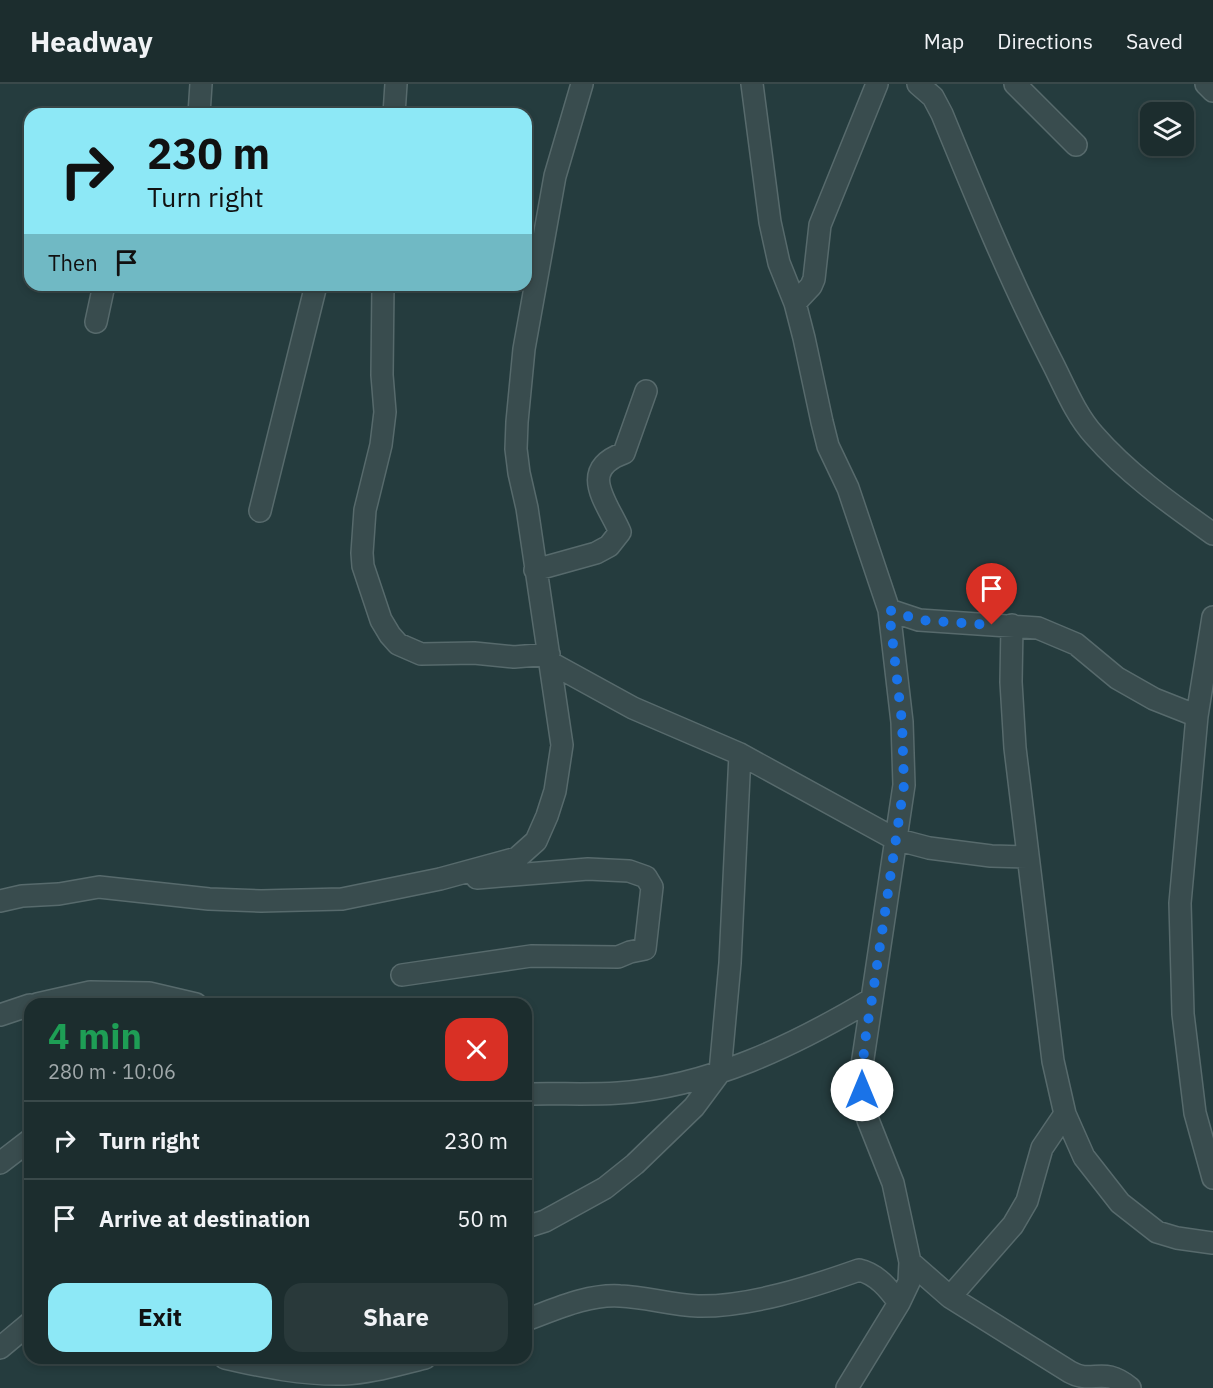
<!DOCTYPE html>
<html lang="en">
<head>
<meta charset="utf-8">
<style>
  :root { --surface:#1c2d2e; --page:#29393a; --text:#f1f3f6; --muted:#a0a8aa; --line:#3a494a; --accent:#8de8f6 }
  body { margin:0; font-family:"IBM Plex Sans",sans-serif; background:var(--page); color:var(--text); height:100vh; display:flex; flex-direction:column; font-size:22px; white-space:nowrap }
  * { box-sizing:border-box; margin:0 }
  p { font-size:20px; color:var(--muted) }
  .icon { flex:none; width:33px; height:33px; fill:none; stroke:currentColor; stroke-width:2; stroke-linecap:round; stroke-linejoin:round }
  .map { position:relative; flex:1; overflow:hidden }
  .sheet { position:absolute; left:24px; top:914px; width:508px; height:366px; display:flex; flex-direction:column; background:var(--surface); border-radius:18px; box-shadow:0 3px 9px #0003,0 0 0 2px var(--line) }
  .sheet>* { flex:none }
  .top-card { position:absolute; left:24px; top:24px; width:508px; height:183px; border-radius:18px; box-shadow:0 3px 9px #0003,0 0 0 2px var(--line); background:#8de8f6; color:#111; overflow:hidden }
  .controls { position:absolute; left:1140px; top:18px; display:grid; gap:12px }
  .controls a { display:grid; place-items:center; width:54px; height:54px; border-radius:12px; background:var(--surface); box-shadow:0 3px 9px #0003,0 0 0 2px var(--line); font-size:30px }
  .pin { position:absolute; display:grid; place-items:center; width:51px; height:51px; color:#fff; margin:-62px -26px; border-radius:50% 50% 50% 0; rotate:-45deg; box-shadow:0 0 6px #0007 }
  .pin .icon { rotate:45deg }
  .me { position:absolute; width:66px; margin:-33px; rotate:0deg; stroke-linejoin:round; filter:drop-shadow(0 0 4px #0008) }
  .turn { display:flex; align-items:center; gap:21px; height:126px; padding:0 24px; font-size:27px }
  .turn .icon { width:78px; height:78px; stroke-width:2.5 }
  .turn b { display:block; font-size:42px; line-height:51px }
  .then { display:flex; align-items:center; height:57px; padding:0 24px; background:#0003; gap:12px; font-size:22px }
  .round { display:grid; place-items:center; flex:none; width:63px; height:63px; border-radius:18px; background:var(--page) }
  .summary { display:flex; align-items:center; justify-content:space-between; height:102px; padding:0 24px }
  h1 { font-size:36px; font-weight:800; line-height:45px; color:#1e9e55 }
  .action { display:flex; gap:12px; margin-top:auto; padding:12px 24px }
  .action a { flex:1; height:69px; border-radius:18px; background:var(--accent); color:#111; font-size:24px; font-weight:800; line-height:69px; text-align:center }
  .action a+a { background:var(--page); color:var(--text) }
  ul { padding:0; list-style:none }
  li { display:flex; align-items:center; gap:18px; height:78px; padding:0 24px; border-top:2px solid var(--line) }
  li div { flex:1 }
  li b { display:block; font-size:22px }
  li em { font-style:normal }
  header { display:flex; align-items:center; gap:36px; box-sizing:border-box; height:84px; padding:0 30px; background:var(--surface); border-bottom:2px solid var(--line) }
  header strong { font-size:28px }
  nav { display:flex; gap:33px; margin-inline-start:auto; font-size:21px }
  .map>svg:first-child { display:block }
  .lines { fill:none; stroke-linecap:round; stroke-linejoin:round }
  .minor-casing { stroke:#576a6c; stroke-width:24 }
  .minor { stroke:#394c4e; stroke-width:21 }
  .route { stroke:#1a73e8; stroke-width:10; stroke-dasharray:0 18 }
</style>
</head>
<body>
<header>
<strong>Headway</strong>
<nav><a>Map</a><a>Directions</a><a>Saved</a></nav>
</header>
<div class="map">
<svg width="1213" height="1304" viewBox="0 0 1213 1304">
  <rect width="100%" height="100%" fill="#253c3e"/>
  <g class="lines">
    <g class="minor-casing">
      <path id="minor" d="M918,0L933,13L942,30C976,113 1010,196 1051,276C1064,301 1075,330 1094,351C1128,390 1171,420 1213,450
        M1015,0L1076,61
        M1206,0L1213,7
        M199,30L201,0
        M394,30L396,0
        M383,201L382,291L385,328L381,361L365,426L362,469L363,482L381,536L390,551L398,560L421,570L474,569L514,573L549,570
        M795,219L811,202L814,195L820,141L877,0
        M96,238L104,201
        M260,427L316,201
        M535,486L596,469L609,462L620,448C607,418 577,386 624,369L646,307
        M889,526L919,536L1038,544L1076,560L1117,594L1154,615L1197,632
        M1213,533L1197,632L1180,819L1183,930L1195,1029L1213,1094
        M1012,541L1011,598L1015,664L1053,977L1065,1030L1084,1073L1120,1119L1157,1148L1177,1154L1213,1159
        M551,579L633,624L740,670L895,755L929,764L991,772L1028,773
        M0,817L22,812L59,810L99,803L209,815L261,817L342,815L440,795L517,774L536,757L547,732L555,707L562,661L527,424L519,389L516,365L517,338L524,265L555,92L582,0
        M402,891L531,872L618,873L630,868L645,865L652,803L646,793L629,787L588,785L477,794
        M37,920L90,908L149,909L196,920
        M0,931L30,921
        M526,1010C557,1009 587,1011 618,1009C709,1003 795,961 872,915
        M0,1079L30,1056
        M526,1143L545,1137L605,1104L635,1080L694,1023L720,988L730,879L740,670
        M910,1178L950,1213L1070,1288C1093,1301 1103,1281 1130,1304
        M950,1213L1013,1141L1027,1117L1042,1064L1065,1030
        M526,1236C556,1225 588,1210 620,1212C646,1213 671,1221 698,1222C749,1223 811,1203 859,1186C877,1190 889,1205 899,1219L909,1198L910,1178L893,1099L868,1036L862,1006V981L872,915L904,701L902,638L889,526L848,404L828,362L822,338L804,254L795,219L779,179L770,138L752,0
        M0,1264L30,1239
        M225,1274C264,1283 303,1291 344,1290C371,1289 399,1280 425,1274
        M847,1304L899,1219"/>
    </g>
    <use href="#minor" class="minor"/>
  </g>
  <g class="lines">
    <path class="route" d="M862,1006C862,975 866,946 872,915L904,701L902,638L889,526L919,536L992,541"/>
  </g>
</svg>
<div class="controls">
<a><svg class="icon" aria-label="layers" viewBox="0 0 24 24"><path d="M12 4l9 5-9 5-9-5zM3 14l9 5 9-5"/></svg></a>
</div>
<div class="pin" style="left:992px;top:541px;background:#d93025"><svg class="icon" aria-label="arrive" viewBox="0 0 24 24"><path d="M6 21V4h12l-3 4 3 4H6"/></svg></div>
<svg class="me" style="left:862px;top:1006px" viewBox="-20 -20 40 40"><circle r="19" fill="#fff"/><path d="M0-13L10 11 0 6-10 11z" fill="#1a73e8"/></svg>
<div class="top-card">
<div class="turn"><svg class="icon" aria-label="right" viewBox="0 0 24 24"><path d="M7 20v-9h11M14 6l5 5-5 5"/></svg><div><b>230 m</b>Turn right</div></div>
<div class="then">Then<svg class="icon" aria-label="arrive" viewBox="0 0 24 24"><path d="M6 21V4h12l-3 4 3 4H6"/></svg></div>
</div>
<section class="sheet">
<div class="summary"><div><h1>4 min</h1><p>280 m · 10:06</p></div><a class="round" style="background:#d93025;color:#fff"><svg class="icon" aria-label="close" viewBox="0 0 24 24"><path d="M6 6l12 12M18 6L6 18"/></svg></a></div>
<ul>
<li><svg class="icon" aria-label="right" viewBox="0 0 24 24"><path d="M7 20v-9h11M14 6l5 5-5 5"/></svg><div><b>Turn right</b></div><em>230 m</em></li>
<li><svg class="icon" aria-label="arrive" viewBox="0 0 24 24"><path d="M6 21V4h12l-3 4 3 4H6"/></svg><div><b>Arrive at destination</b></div><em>50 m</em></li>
</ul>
<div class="action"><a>Exit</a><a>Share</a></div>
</section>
</div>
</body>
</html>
